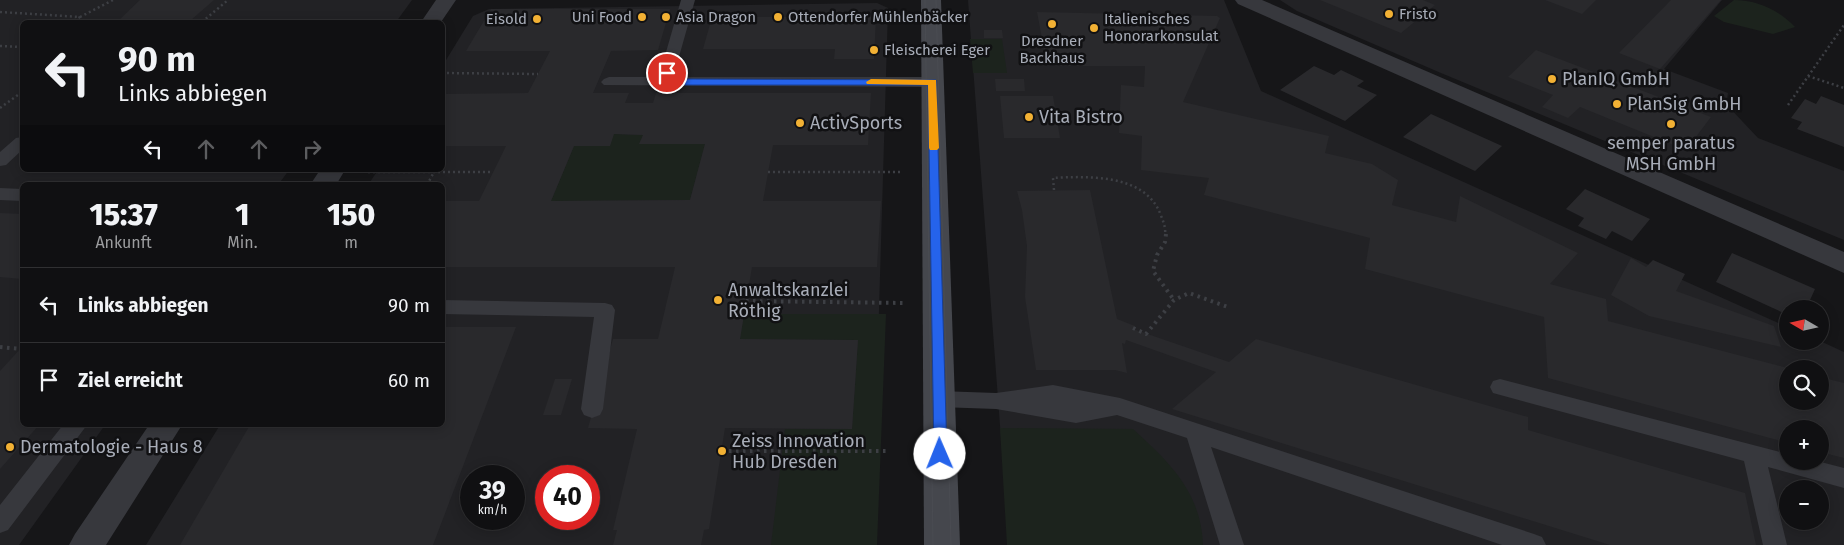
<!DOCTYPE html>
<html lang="de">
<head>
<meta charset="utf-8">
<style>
  :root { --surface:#101012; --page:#19191b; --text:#f1f3f6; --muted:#9c9d9f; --line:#303032 }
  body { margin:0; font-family:"Fira Sans",sans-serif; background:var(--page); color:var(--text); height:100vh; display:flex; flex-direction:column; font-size:19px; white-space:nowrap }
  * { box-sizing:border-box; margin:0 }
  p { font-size:16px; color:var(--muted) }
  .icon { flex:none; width:28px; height:28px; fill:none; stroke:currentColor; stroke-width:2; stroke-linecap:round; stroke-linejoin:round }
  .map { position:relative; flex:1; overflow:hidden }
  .side { position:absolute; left:20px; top:182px; width:425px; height:245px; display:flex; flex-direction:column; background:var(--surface); border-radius:8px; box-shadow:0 2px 12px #0003,0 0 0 1px var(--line) }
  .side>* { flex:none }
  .top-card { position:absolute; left:20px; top:20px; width:425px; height:152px; border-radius:8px; box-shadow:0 2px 12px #0003,0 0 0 1px var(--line); background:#101012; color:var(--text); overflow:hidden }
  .needle { width:32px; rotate:279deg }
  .controls { position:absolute; left:1779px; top:300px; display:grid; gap:10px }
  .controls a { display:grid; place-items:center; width:50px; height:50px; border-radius:50%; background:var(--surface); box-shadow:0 2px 12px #0003,0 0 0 1px var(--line); font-size:25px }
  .speed { position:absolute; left:460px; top:465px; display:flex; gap:10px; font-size:25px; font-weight:700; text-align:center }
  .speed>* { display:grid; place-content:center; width:65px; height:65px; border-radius:50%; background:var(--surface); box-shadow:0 2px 12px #0003,0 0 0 1px var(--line); line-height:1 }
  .speed small { font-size:12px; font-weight:400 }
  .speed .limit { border:8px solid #d22; background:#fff; color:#111 }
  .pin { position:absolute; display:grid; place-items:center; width:42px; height:42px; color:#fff; margin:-21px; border:2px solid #fff; border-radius:50%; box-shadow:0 1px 5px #0007 }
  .me { position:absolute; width:55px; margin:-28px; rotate:359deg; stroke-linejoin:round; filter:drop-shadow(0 0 4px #0008) }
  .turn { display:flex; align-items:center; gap:18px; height:105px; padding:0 15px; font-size:22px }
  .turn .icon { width:65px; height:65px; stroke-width:2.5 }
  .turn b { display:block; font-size:35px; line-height:42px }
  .lanes { display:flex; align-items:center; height:48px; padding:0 15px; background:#0003; justify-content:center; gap:25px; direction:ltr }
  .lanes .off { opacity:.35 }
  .eta { display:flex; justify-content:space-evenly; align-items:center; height:85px; text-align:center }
  .eta b { font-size:30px; font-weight:800; line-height:35px }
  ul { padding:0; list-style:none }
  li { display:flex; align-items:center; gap:15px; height:75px; padding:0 15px; border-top:1px solid var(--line) }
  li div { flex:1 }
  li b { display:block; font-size:19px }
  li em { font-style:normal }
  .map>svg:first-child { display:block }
  .built { fill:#222225; fill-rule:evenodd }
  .green { fill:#1c231d }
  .building { fill:#29292c; fill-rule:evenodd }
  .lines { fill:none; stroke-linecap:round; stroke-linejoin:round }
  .path-far1 { stroke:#3d3f44; stroke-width:2.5; stroke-dasharray:2 3; stroke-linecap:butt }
  .path { stroke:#3d3f44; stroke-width:4; stroke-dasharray:2.5 4.5; stroke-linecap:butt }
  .lane { fill:#37383d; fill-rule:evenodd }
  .street { fill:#37383d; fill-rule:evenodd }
  .secondary { fill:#45474d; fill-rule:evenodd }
  .tram { stroke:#4a4c52; stroke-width:1 }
  .route { fill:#2563eb; stroke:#184099 }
  .slow { fill:#f59e0b }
  .poi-dot { fill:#f2b134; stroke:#111113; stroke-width:2 }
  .labels { text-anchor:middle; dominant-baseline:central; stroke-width:5; stroke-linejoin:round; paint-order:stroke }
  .far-poi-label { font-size:15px; fill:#a8adb8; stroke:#111113; text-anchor:start }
  .poi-label { font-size:18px; fill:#a8adb8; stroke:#111113; text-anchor:start }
</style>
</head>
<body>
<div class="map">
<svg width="1844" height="545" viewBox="0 0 1844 545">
  <rect width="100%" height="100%" fill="#161618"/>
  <path class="built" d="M0,0H412L396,22H22V170H289L278,185H22V425H105L19,545H0Z
    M968,0H1224L1261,91L1787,327L1788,341H1820L1844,352V545H1009ZM1788,369H1820V401H1788ZM1788,429H1820V461H1788ZM1788,489H1820V521H1788Z
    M1280,0H1722L1664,69L1728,93L1726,104L1758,138L1844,171V240L1441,73L1297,11Z
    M877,3L888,8L872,545H146L220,425H442V185H368L378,170H442L443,65L473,16L489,9ZM471,476H514V519H471ZM546,476H589V519H546Z"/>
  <path class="green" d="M1734,0C1757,0 1779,10 1795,27L1773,34L1724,22L1714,16Z
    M970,39H1002L1007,73H973Z
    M614,134L643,135L640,144H705L690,200L551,201L574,146Z
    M744,314H886L877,545H771L785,429H852L858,340L740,339Z
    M1000,428L1133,429C1170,463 1201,492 1203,545H1007Z"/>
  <path class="building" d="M140,0H214L191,20L118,21Z
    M1320,0H1423L1435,5L1401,33Z
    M1545,0H1596L1582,14Z
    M1671,0H1721L1660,69L1619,53Z
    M491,9H670L658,50L611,51L593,93H629L625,103H653L656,93H871L868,145H773L763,201H881L877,267H752L740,339L858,340L852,429L725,428L709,529L704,530L701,545H613L617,530H613L637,429L588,428L613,339H658L675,267H442V201H479L506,146H442V94L528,93L550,51H466ZM614,134L643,135L639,144H705L690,200L551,201L574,146H610Z
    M1037,12L1217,16L1220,18L1183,102L1329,136L1325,153L1372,164L1398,180L1392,205L1456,222L1460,196L1578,253L1550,284L1606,299L1608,321L1788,368V401H1820V377L1844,383V458L1820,452V429H1788V443L1548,378L1544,317L1365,269L1370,238L1204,195L1209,178L1141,170L1142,136L1119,133L1121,85L1144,87L1145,66H1047Z
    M712,17H876L874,59H834L835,49H703Z
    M984,30H1002L1003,38H984Z
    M1536,50L1711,117L1686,150L1580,107L1568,118L1542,107L1553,95L1508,77Z
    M1314,66L1334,75L1341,70L1364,81L1357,86L1377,95L1345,121L1280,90Z
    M995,79H1024L1025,91H996Z
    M1000,96H1053L1060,138H1004Z
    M1821,96L1844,105V147L1797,129L1802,122L1791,118L1805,99L1816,104Z
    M1431,114L1502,146L1475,171L1403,137Z
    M1585,189L1650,219L1632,241L1612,231L1606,239L1578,226L1584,218L1566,209Z
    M1090,190L1117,319L1135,326L1133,329L1229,362L1256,339L1528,417V430L1745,493L1756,545H1610L1172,409L1216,372L1126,340L1125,344L1122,343L1127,373L1115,370H1036L1025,297L1027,246L1022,210L1017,191Z
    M0,213L22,214V279L0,277Z
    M1732,253L1815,289L1806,309H1788V315L1716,282Z
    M1631,258L1646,267L1653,260L1685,274L1676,291L1774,326L1781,347L1649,316L1611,295Z
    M442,327H516L433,545H180L250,425H442Z
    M22,347V425H39L0,469V371Z
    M555,379H572L561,415H543Z"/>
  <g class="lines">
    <path class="path-far1" d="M0,12L80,17L72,22
      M80,17L113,0
      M202,22L228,0
      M0,46L22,47
      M442,73L538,74
      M1808,76L1844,88
      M1788,105L1844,25
      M0,108L22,92
      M368,172H493
      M768,172H900
      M427,185L434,172
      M1054,190L1053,178C1088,176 1144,174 1160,213C1163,221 1166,227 1165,235"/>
    <path class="path" d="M1166,234L1165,242L1157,255L1153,271L1174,300
      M746,301L903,303
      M1133,328L1146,334L1174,300L1189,293L1228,307
      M0,347L21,349
      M722,451H889"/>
    <path class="lane" d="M681,0H695L675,71L686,77H932L937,79L940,82L937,85L932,87L604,85L601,82L604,79L609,77H664L660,73Z
      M22,137V150L6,165L0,166V152L16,138Z
      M0,188L22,189V201L0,200Z
      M442,300L605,303L612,305L615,310L603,409L600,415L592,418L584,415L581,409L594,317L442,314Z
      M1500,379L1788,454V461H1817L1844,468V488L1768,467L1787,545H1763L1744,461L1493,393L1490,387L1493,381Z
      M1053,385L1120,398L1534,534L1542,537L1546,545H1502L1211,447L1244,545H1220L1187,438L1117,415L1076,423L996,409L939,407L932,405L928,399L932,393L939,391L996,393Z
      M63,425H87L8,530L0,533V505Z"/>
    <path class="street" d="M436,0H456L441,22H421Z
      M1235,0H1262L1844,252V273L1238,4Z
      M320,170H345L336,185H310Z
      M149,425H182L106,545H69L75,534Z"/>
    <path class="secondary" d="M921,0H941L960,545H924Z"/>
    <path class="tram" d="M925,0L933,545
      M936,0L951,545"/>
  </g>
  <path class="route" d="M664,71H670L685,79L936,80L947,454L945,458L940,460L935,458L934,454L928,85H683L664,75Z"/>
  <path class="slow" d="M871,79L936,80L939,148L937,150H930L929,148L928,85L867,84L866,82Z"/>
  <g class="poi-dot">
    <circle cx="1389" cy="14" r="5"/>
    <circle cx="642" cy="17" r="5"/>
    <circle cx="666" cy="17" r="5"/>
    <circle cx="778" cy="17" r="5"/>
    <circle cx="537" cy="19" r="5"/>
    <circle cx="1052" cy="24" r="5"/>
    <circle cx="1094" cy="28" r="5"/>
    <circle cx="874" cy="50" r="5"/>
    <circle cx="1552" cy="79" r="5"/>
    <circle cx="1617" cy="104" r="5"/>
    <circle cx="1029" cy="117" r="5"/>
    <circle cx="800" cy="123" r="5"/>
    <circle cx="1671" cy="124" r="5"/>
    <circle cx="718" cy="300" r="5"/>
    <circle cx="10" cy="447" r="5"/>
    <circle cx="722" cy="451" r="5"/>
  </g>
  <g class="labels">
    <g class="far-poi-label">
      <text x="1399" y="14">Fristo</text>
      <text x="632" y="17" text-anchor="end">Uni Food</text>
      <text x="676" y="17">Asia Dragon</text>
      <text x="788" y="17">Ottendorfer Mühlenbäcker</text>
      <text x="527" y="19" text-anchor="end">Eisold</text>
      <text x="1104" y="19">Italienisches<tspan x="1104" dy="17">Honorarkonsulat</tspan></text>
      <text x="1052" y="41" text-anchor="middle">Dresdner<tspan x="1052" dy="17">Backhaus</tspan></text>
      <text x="884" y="50">Fleischerei Eger</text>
    </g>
    <g class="poi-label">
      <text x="1562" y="79">PlanIQ GmbH</text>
      <text x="1627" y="104">PlanSig GmbH</text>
      <text x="1039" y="117">Vita Bistro</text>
      <text x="810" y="123">ActivSports</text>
      <text x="1671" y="143" text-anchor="middle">semper paratus<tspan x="1671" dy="21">MSH GmbH</tspan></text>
      <text x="728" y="290">Anwaltskanzlei<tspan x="728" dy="21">Röthig</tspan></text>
      <text x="732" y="441">Zeiss Innovation<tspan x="732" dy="21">Hub Dresden</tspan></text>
      <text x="20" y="447">Dermatologie - Haus 8</text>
    </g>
  </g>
</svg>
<div class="controls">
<a><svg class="needle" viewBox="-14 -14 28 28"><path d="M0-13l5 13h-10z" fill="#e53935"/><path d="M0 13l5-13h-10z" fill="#9c9d9f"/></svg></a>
<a><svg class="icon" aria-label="search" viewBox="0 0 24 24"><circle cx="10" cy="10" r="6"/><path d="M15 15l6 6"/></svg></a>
<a>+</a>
<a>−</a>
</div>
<div class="speed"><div>39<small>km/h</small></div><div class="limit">40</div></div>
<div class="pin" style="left:667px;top:73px;background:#d93025"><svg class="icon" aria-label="arrive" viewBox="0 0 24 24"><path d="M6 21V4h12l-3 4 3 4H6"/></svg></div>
<svg class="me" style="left:940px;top:454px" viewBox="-20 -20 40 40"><circle r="19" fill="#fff"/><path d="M0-13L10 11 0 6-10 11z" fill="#2563eb"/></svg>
<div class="top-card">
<div class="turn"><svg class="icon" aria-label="left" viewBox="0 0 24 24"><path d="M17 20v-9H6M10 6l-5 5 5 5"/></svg><div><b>90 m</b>Links abbiegen</div></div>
<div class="lanes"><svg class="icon" aria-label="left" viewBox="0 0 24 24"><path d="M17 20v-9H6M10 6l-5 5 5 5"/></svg><svg class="icon off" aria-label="ahead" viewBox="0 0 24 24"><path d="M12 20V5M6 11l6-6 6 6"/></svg><svg class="icon off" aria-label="ahead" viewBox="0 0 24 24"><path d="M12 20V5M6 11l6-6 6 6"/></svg><svg class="icon off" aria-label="right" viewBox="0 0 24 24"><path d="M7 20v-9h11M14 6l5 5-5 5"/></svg></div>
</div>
<section class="side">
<div class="eta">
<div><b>15:37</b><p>Ankunft</p></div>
<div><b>1</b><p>Min.</p></div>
<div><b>150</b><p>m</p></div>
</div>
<ul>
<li><svg class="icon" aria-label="left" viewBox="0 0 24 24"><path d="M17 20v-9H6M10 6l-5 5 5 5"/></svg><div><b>Links abbiegen</b></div><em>90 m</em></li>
<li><svg class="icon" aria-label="arrive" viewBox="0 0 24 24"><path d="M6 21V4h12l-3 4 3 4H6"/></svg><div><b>Ziel erreicht</b></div><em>60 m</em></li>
</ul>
</section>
</div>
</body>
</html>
